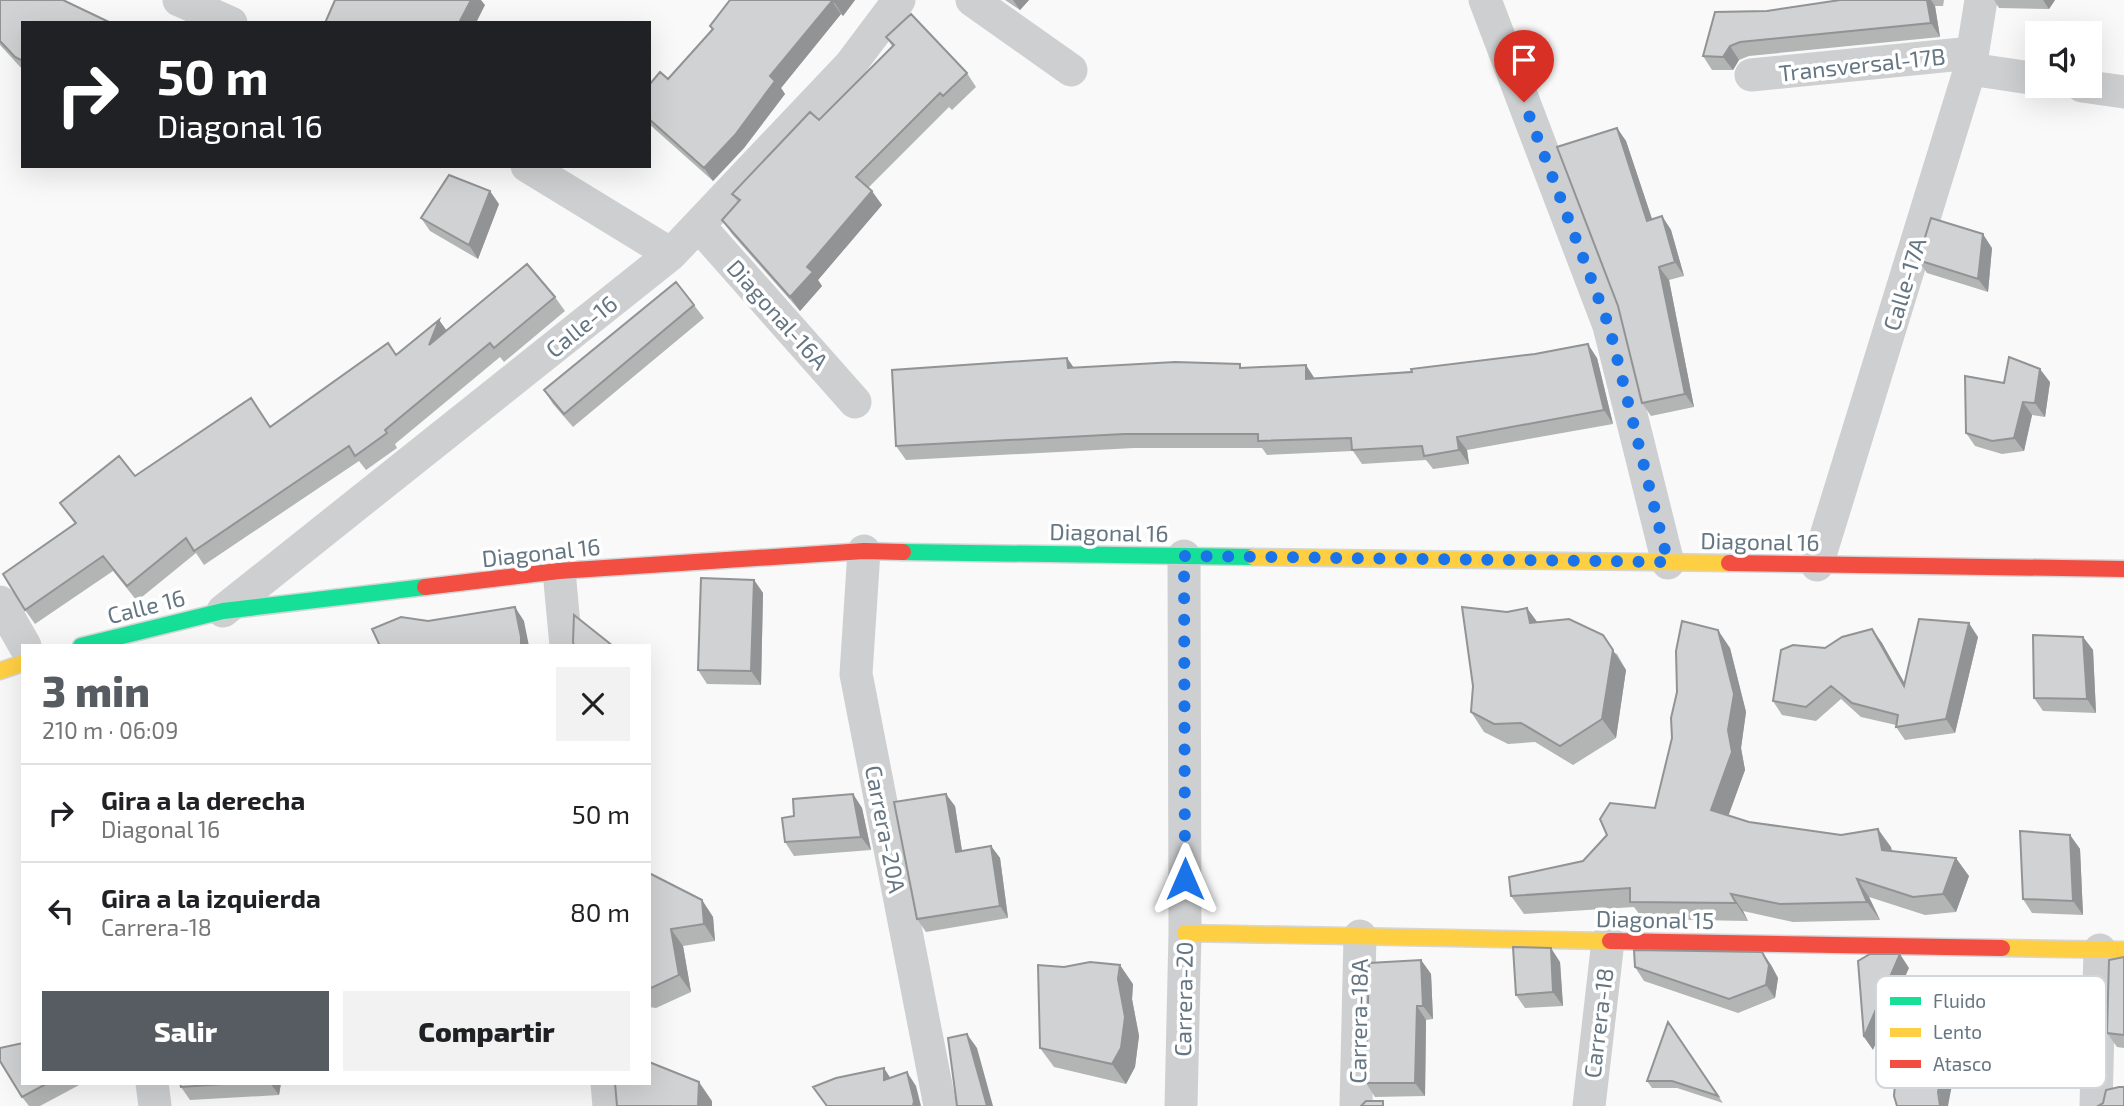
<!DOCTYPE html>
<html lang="es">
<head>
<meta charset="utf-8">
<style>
  :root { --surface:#fff; --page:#f2f2f2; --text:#202124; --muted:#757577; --line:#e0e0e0; --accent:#565c61 }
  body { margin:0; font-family:"Exo 2",sans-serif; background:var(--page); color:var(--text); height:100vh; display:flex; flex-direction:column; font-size:26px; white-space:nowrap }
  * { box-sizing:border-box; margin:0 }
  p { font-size:23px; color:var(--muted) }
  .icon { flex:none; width:38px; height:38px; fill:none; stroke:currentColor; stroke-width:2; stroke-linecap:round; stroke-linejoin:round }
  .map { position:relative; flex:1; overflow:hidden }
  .side { position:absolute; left:21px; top:644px; width:630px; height:441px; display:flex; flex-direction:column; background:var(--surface); border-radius:0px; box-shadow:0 7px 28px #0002 }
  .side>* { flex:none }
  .hud { position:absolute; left:21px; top:21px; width:630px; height:147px; border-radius:0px; box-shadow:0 7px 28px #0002; background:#202124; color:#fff; overflow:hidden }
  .buttons { position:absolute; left:2025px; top:21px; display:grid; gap:14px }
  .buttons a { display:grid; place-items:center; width:77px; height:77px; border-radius:0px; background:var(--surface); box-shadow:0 7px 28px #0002; font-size:35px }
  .pin { position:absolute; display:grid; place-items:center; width:60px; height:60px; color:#fff; margin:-72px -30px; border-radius:50% 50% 50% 0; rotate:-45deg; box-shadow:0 0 7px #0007 }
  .pin .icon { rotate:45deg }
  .me { position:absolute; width:77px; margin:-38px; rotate:0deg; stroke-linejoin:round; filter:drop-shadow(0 0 5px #0008) }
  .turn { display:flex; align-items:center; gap:24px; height:147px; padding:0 21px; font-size:32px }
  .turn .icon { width:91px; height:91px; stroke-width:2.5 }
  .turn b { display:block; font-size:49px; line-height:60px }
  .round { display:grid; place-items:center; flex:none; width:74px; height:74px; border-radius:0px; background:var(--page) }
  .overview { display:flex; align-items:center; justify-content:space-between; height:119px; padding:0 21px }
  h1 { font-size:42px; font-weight:800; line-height:52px; color:var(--accent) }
  .primary-button { display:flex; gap:14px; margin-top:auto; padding:14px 21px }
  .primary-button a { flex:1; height:80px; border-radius:0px; background:var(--accent); color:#fff; font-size:28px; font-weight:800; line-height:80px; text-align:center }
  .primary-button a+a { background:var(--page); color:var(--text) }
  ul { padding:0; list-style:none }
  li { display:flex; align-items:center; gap:21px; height:98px; padding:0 21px; border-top:2px solid var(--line) }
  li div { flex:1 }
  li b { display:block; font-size:26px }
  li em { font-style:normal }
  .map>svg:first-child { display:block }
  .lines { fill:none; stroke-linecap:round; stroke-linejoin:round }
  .fast-casing { stroke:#d5d6d7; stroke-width:19 }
  .slow-casing { stroke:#d5d6d7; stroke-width:19 }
  .jam-casing { stroke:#d5d6d7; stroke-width:19 }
  .street { stroke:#cecfd0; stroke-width:33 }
  .fast { stroke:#16e098; stroke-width:16 }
  .slow { stroke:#ffcf43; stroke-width:16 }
  .jam { stroke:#f24e42; stroke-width:16 }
  .wall { fill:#b3b5b5 }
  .shaded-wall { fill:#929394 }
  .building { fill:#d0d2d3; stroke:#929394; stroke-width:2 }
  .route { stroke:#1a73e8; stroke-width:12; stroke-dasharray:0 21.6 }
  .labels { text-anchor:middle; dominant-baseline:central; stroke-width:7; stroke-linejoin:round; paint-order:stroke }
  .street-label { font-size:23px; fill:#657683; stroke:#fff }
  .key { fill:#fff; stroke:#d1d6da; stroke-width:2 }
  .key-label { font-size:19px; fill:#657683 }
</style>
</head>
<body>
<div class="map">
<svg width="2124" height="1106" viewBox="0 0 2124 1106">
  <rect width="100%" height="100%" fill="#f9f9f9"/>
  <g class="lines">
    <g class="fast-casing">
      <path id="fast" d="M903,552L1253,557
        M81,646L223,611L425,587"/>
    </g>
    <g class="slow-casing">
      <path id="slow" d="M1253,557L1729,563
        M0,671L23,663
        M1185,933L1610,941
        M2002,948L2124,950"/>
    </g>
    <g class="jam-casing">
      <path id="jam" d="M1729,563L2124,569
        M425,587L559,571L864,551L903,552
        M1610,941L2002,948"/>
    </g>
    <path class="street" d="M179,0L231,23
      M972,0L1071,70
      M1485,0L1609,326L1668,563
      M1970,69L2037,79
      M1751,75L1972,53
      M2082,86L2124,92
      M527,166L671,254
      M700,227L855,402
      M864,551L856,674L940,1106
      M1817,565L1970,69L1981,0
      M559,571L566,646
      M0,602L25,646
      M223,611L671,254L851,64L899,0
      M152,1083L155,1106
      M607,1083L609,1106
      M1181,1106L1185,933L1184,556
      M1356,1106L1360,936
      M1589,1106L1608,941
      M2096,1106L2100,950"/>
    <use href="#fast" class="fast"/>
    <use href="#slow" class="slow"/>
    <use href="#jam" class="jam"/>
  </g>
  <path class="wall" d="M0,0L23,23V70L0,45Z
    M730,0H855L843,16L841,14L781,88L785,94L744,148L713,181L649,124V85L668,79L712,30L710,26Z
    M1005,0H1029L1020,10Z
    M1840,0H1944L1943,6H1935L1940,37L1749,56L1739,60L1733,70H1712L1703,56L1767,11Z
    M1994,0H2055L2049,9L1999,8Z
    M886,37L967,73L976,87L952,110L949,107L868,188L882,205L818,280L822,286L800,311L732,234L722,220L738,202L732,194L819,120L892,46Z
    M1617,128L1626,141L1652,219L1662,216L1671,230L1684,276L1669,280L1694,407L1651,416L1642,403Z
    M499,204L478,259L430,231L421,218Z
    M1992,248L1988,292L1927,273L1918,260Z
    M555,297L565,311L504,362L500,357L395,444L397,448L366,470L359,461L204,565L196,553L137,601L113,571L35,624L25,610L75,524L60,503L271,427L396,355L439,320L447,331Z
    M694,305L704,318L573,427L553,404L544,390Z
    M1597,358L1613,424L1467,450L1469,464L1433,469L1426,460L1362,464L1353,451L1267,455L1262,448H1134L906,460L896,446L1074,367L1243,368L1315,378Z
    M2050,382L2045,417L2032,415L2024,451L2002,454L1975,446L1966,433L2004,383Z
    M754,580L763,593L761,685L707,684L698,670Z
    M1537,622L1617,654L1626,670L1616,738L1573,765L1535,742L1508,744L1484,732L1471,712Z
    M1872,629L1882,643L1905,684L1978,637L1955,733L1905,740L1896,727V725L1861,717L1841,699L1816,721L1782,715L1773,701L1825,648Z
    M2083,637L2093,650L2096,713L2043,711L2034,698Z
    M1730,648L1746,712L1741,748L1745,770L1728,815L1749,822L1891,847L1892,851L1969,876L1956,912L1925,915L1869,897L1880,920L1793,922L1743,911L1748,921L1643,919L1634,907L1524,914L1511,896L1583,861L1655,808Z
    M853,794L862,808L871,850L794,856L785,842Z
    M955,806L962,851L991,846L1000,858L1008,918L926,932L917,919Z
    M2070,835L2080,849L2083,915L2032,913L2023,899Z
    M649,873L702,900L713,917L715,941L683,946L691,992L656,1008L649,1007Z
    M1762,952L1771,965L1778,978L1775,998L1738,1013L1644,981L1635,967Z
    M2124,957V1048L2117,1047L2107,1033Z
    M1421,960L1431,974L1433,1019L1426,1020L1425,1096L1375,1097L1366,1083Z
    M1560,962L1563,1006L1525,1008L1516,995Z
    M1133,984L1132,999L1139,1036L1135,1067L1126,1084L1054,1067L1040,1048Z
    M1668,1022L1723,1103L1677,1088H1652L1647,1081Z
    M23,1083H83L40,1106H29L22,1097Z
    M180,1083H281L279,1095L190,1100L181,1087Z"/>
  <path class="shaded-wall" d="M471,0H481L485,5L476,23H459Z
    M836,0H855L843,16L834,2Z
    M1013,0H1029L1020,10Z
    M1927,0H1931L1935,6L1940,37L1931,23Z
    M2043,0H2055L2049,9Z
    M832,1L841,14L781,88L785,94L744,148L713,181L704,168L770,76Z
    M1730,46L1739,60L1733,70L1723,57Z
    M1617,128L1626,141L1657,234L1647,221Z
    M490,191L499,204L478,259L469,245Z
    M872,191L882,205L818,280L822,286L800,311L790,297L807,267Z
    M1662,216L1671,230L1684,276L1675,262Z
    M1983,234L1992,248L1988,292L1978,279Z
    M1659,267L1669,280L1694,407L1685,394Z
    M439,320L449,334L429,345Z
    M1588,344L1597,358L1613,424L1604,410Z
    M1067,358L1077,372L1068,368Z
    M1306,365L1315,379H1306Z
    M2040,369L2050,382L2045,417L2035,403Z
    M2023,402L2032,415L2024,451L2014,438Z
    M1457,437L1467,450L1469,464L1459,450Z
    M754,580L763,593L761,685L751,671Z
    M515,607L524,621L529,646H521Z
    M1527,608L1541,627L1530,623Z
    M1969,623L1978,637L1955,733L1946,719Z
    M1872,629L1882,643L1914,700L1904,686Z
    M1718,630L1730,648L1746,712L1741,748L1745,770L1724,828L1711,810L1728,730Z
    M1603,635L1626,670L1616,738L1602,719Z
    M2083,637L2093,650L2096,713L2087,699Z
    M853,794L862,808L871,850L861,837Z
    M946,794L955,806L964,864L956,852Z
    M1878,829L1891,847L1894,868L1882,850Z
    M2070,835L2080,849L2083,915L2073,901Z
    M991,846L1000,858L1008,918L1000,906Z
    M1956,858L1969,876L1956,912L1943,894Z
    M1857,879L1869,897L1880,920L1867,902Z
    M1731,894L1743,911L1748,921L1736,903Z
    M702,900L713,917L715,941L704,924Z
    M671,929L683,946L691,992L679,975Z
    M1551,948L1560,962L1563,1006L1553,992Z
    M1762,952L1771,965L1778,978L1775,998L1766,985Z
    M1900,954L1909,968L1873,1050L1864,1037Z
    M1421,960L1431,974L1433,1019L1423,1006Z
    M1120,965L1133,984L1132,999L1139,1036L1135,1067L1126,1084L1112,1064Z
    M1417,1006L1426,1020L1425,1096L1415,1083Z
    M967,1034L977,1048L993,1106H987Z
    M1936,1052L1945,1065L1952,1085L1948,1106H1940Z
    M884,1068L893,1082L884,1080Z
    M907,1072L916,1086L921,1106H913Z
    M699,1082L712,1101V1106H698Z
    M270,1083H281L279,1095Z"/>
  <path class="building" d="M0,0H63L111,23H23V61L15,57L0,41Z
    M335,0H471L459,23H325Z
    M730,0H836L834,2L832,1L770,76L775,81L735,135L704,168L649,119V85L660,72L668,79L713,29L710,26Z
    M1840,0H1927L1931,23L1740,42L1730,46L1723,57L1703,56L1715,12L1767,11Z
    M911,14L967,73L943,96L940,93L856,177L872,191L807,267L813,272L790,297L722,220L740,200L732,194L810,112L819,120L894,45L886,37Z
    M1617,128L1647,221L1662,216L1675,262L1659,267L1685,394L1642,403L1618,306L1557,147Z
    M449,175L490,191L469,245L421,218Z
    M1931,218L1983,234L1978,279L1918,260Z
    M527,264L555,297L494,348L490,343L385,430L387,433L355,456L349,446L194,551L186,538L127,586L103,556L25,610L3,574L76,523L60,503L119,456L135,476L251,398L270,427L388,343L396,355L439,320L429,345Z
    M676,282L694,305L564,414L544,390Z
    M1588,344L1604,410L1457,437L1459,450L1424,456L1422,446L1352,450L1351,438L1258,441V434H1124L896,446L892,370L1067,358L1068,368L1175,362L1240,364V368L1306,365V379L1412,372L1411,369L1535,354Z
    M2009,357L2040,369L2035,403L2023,402L2014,438L1992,441L1966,433L1965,376L2004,383Z
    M701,578L754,580L751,671L698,670Z
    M515,607L521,637V646H380L372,629L401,617L428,621Z
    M1462,607L1507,612L1527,608L1530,623L1569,619L1603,635L1613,650L1602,719L1560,746L1521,723L1494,724L1471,712L1473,686Z
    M574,615L613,646H574L573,642Z
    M1919,619L1969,623L1946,719L1896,727L1898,715L1852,703L1831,686L1806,707L1773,701L1781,650L1793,645L1825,648L1842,637L1872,629L1904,686Z
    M1682,621L1718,630L1734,694L1728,730L1732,752L1711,810L1749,822L1841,835L1878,829L1882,850L1956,858L1943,894L1913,897L1857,879L1867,902L1780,904L1731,894L1736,903L1630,902V888L1511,896L1509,877L1583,861L1607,835L1600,819L1610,803L1655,808L1672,738L1671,718L1677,692L1676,651Z
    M2033,635L2083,637L2087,699L2034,698Z
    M853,794L861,837L785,842L782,818L794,816L793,799Z
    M946,794L956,852L991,846L1000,906L917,919L894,802Z
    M2020,831L2070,835L2073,901L2023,899Z
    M649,873L702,900L704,924L671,929L679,975L649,989Z
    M1513,947L1551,948L1553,992L1516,995Z
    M1634,950L1762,952L1769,965L1766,985L1729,999L1635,967Z
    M1870,954H1900L1864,1037L1858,961Z
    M2124,957V1035L2107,1033L2109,960Z
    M1421,960L1423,1006H1417L1415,1083H1366L1369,963Z
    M1090,962L1120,965L1118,979L1125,1017L1121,1048L1112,1064L1040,1048L1038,965L1064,967Z
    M1668,1022L1718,1096L1672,1081H1647Z
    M967,1034L987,1106H957L948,1038Z
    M23,1043V1083H48L22,1097L0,1061V1048Z
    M1917,1046L1936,1052L1943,1071L1938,1092L1940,1106H1897L1894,1096L1898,1049Z
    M649,1062L699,1082L698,1106H617L615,1083H649Z
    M884,1068V1080L907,1072L914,1101L913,1106H827L813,1087L836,1078Z
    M180,1083H238L181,1087Z
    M2119,1087H2124V1106H2098L2103,1103L2106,1090Z
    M1366,1101H1383V1106H1361Z"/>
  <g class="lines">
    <path class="route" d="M1185,879L1184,556L1668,562L1609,326L1524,102"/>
  </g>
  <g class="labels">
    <g class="street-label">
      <text transform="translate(1862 64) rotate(-6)">Transversal-17B</text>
      <text transform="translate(1904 284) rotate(-73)">Calle-17A</text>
      <text transform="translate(778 314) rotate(48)">Diagonal-16A</text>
      <text transform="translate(581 326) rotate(-39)">Calle-16</text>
      <text transform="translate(1109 532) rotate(1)">Diagonal 16</text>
      <text transform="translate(1760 541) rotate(1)">Diagonal 16</text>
      <text transform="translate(541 552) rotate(-6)">Diagonal 16</text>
      <text transform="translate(146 606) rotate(-14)">Calle 16</text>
      <text transform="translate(886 829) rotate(79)">Carrera-20A</text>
      <text transform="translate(1655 919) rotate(1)">Diagonal 15</text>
      <text transform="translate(1183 999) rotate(-89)">Carrera-20</text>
      <text transform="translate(1358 1021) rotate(-89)">Carrera-18A</text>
      <text transform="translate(1598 1023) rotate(-83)">Carrera-18</text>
    </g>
  </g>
  <rect x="1876" y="976" width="230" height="112" rx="10" class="key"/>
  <rect x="1890" y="997" width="31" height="8" fill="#16e098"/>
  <rect x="1890" y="1028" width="31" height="9" fill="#ffcf43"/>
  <rect x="1890" y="1060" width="31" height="8" fill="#f24e42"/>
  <g class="key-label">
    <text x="1933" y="1008">Fluido</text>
    <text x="1933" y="1039">Lento</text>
    <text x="1933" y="1071">Atasco</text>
  </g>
</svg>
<div class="buttons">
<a><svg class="icon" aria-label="sound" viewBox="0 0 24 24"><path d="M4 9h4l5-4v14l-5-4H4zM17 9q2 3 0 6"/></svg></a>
</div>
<div class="pin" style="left:1524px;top:102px;background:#d93025"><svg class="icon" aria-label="arrive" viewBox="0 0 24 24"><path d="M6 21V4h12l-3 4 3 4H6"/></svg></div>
<svg class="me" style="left:1185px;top:879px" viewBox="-20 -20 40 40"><path d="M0-17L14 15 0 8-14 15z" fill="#1a73e8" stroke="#fff" stroke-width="4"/></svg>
<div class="hud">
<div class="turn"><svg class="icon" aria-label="right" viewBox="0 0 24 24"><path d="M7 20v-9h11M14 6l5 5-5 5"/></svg><div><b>50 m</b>Diagonal 16</div></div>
</div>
<section class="side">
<div class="overview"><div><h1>3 min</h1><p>210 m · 06:09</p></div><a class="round"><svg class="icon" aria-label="close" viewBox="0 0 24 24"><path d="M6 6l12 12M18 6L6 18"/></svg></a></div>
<ul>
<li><svg class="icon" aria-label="right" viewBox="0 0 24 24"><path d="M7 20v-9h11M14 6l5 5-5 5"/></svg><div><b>Gira a la derecha</b><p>Diagonal 16</p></div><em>50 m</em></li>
<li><svg class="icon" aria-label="left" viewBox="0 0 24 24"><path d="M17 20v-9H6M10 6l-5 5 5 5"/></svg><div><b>Gira a la izquierda</b><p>Carrera-18</p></div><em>80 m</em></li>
</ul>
<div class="primary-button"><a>Salir</a><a>Compartir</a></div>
</section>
</div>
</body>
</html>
